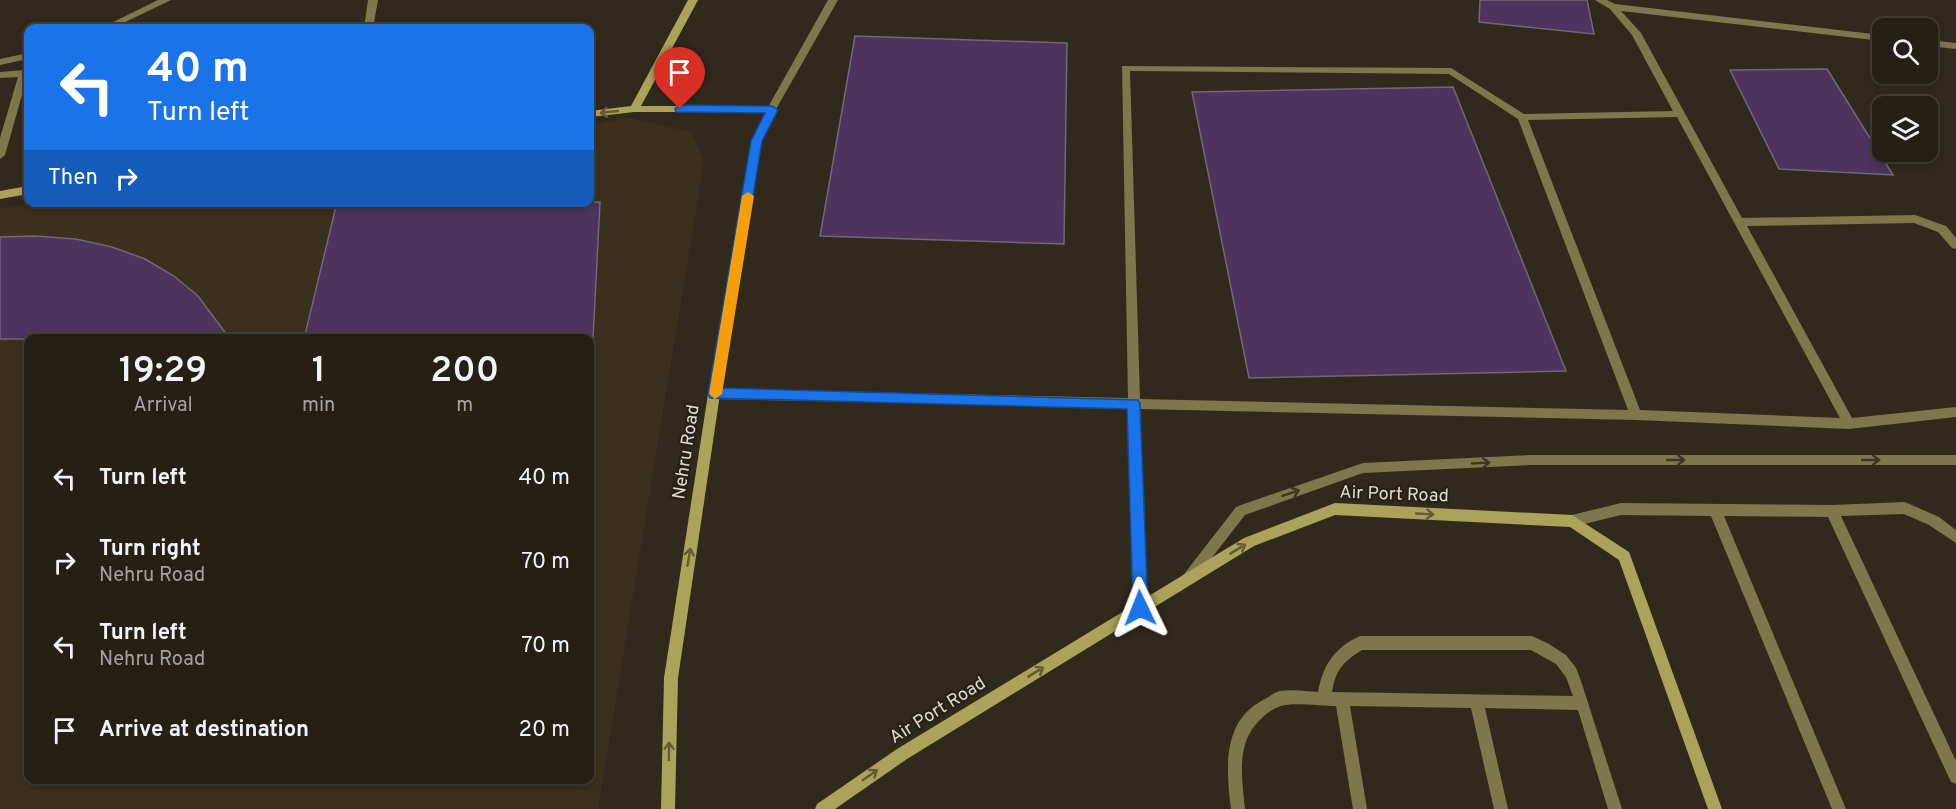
<!DOCTYPE html>
<html lang="en">
<head>
<meta charset="utf-8">
<style>
  :root { --surface:#261f16; --page:#2e271f; --text:#f1f3f6; --muted:#a4a2a1; --line:#423d35 }
  body { margin:0; font-family:Overpass,sans-serif; background:var(--page); color:var(--text); height:100vh; display:flex; flex-direction:column; font-size:22px; white-space:nowrap }
  * { box-sizing:border-box; margin:0 }
  p { font-size:20px; color:var(--muted) }
  .icon { flex:none; width:33px; height:33px; fill:none; stroke:currentColor; stroke-width:2; stroke-linecap:round; stroke-linejoin:round }
  .map { position:relative; flex:1; overflow:hidden }
  .panel { position:absolute; left:24px; top:334px; width:570px; height:450px; display:flex; flex-direction:column; background:var(--surface); border-radius:12px; box-shadow:0 3px 9px #0003,0 0 0 2px var(--line) }
  .panel>* { flex:none }
  .guide { position:absolute; left:24px; top:24px; width:570px; height:183px; border-radius:12px; box-shadow:0 3px 9px #0003,0 0 0 2px var(--line); background:#1a73e8; color:#fff; overflow:hidden }
  .tools { position:absolute; left:1872px; top:18px; display:grid; gap:12px }
  .tools a { display:grid; place-items:center; width:66px; height:66px; border-radius:12px; background:var(--surface); box-shadow:0 3px 9px #0003,0 0 0 2px var(--line); font-size:30px }
  .pin { position:absolute; display:grid; place-items:center; width:51px; height:51px; color:#fff; margin:-62px -26px; border-radius:50% 50% 50% 0; rotate:-45deg; box-shadow:0 0 6px #0007 }
  .pin .icon { rotate:45deg }
  .me { position:absolute; width:66px; margin:-33px; rotate:358deg; stroke-linejoin:round; filter:drop-shadow(0 0 4px #0008) }
  .turn { display:flex; align-items:center; gap:21px; height:126px; padding:0 24px; font-size:27px }
  .turn .icon { width:78px; height:78px; stroke-width:2.5 }
  .turn b { display:block; font-size:42px; line-height:51px }
  .then { display:flex; align-items:center; height:57px; padding:0 24px; background:#0003; gap:12px; font-size:22px }
  .eta { display:flex; justify-content:space-evenly; align-items:center; height:102px; text-align:center }
  .eta b { font-size:36px; font-weight:600; line-height:42px }
  ul { padding:0; list-style:none }
  li { display:flex; align-items:center; gap:18px; height:84px; padding:0 24px }
  li div { flex:1 }
  li b { display:block; font-size:22px }
  li em { font-style:normal }
  .map>svg:first-child { display:block }
  .built { fill:#3b2f1d; fill-rule:evenodd }
  .building { fill:#4d335e; stroke:#706876; stroke-width:1.5 }
  .lines { fill:none; stroke-linecap:round; stroke-linejoin:round }
  .lane { fill:#7d774b; fill-rule:evenodd }
  .secondary { fill:#aca35a; fill-rule:evenodd }
  .oneway { stroke:#635b34 }
  .oneway2 { stroke:#3d3622 }
  .route { fill:#1a73e8; stroke:#114b97; stroke-width:1.5 }
  .slow { fill:#f59e0b }
  .labels { text-anchor:middle; dominant-baseline:central; stroke-width:4.5; stroke-linejoin:round; paint-order:stroke }
  .street-label { font-size:18px; fill:#e0dbd3; stroke:#282014 }
</style>
</head>
<body>
<div class="map">
<svg width="1956" height="809" viewBox="0 0 1956 809">
  <rect width="100%" height="100%" fill="#32291d"/>
  <path class="built" d="M630,118L691,132L704,161L598,809H0V209L43,202H590V124ZM28,339H590V780H28Z"/>
  <path class="building" d="M1480,0H1587L1594,34L1479,22Z
    M855,36L1067,43L1064,244L820,236Z
    M1827,69L1893,175L1779,169L1730,70Z
    M1453,87L1566,371L1249,378L1192,92Z
    M337,202H600L593,339H304Z
    M35,236L76,239L112,247L145,259L174,276L198,296L230,339H0V237Z"/>
  <g class="lines">
    <path class="lane" d="M158,0H171L113,28H101Z
      M368,0H378L373,28H364Z
      M828,0H838L775,111H769L767,109Z
      M1595,0H1607L1615,4L1882,35V41L1621,11L1641,33L1742,218L1915,215L1946,226L1956,238V249L1952,248L1938,232L1914,223L1747,226L1852,418L1956,407V417L1849,429L1636,420L1140,409L1147,608L1145,613L1140,614L1135,613L1133,608L1128,408L714,399L710,398L708,394L710,390L714,389L1128,398L1122,66L1451,68L1524,114L1673,111L1632,35L1610,9ZM1130,71L1449,74L1518,119L1628,410L1140,399ZM1677,117L1840,418L1640,410L1528,120Z
      M1928,40L1956,43V49L1928,46Z
      M28,53V59L0,65V59Z
      M24,70L27,71L28,74L5,155L0,159V138L18,77L0,78V72Z
      M1531,455H1956V465H1531L1363,473L1245,515L1193,582L1188,584L1183,582L1181,578L1236,507L1241,505L1363,463Z
      M1905,502L1939,517L1956,530V543L1929,525L1904,514L1841,516L1956,761V784L1951,782L1828,517L1724,516L1846,809H1832L1711,516L1621,515L1572,527L1567,525L1566,521L1567,517L1572,515L1621,503L1832,505Z
      M1360,636H1532L1549,644L1566,655L1576,668L1581,681L1622,809H1608L1578,710L1485,708L1508,809H1494L1471,708L1350,706L1367,809H1353L1336,706C1323,706 1292,702 1281,706C1274,708 1267,713 1262,718C1235,741 1242,778 1245,809H1231C1226,769 1222,721 1263,700C1269,697 1275,692 1280,691C1292,689 1307,691 1318,692C1323,665 1335,647 1360,636ZM1362,650H1531L1556,664L1566,677L1573,696L1332,692C1336,669 1343,662 1362,650Z"/>
    <path class="secondary" d="M688,0H698L641,106H772L777,109L762,141L720,394L678,678L675,809H661L664,678L708,394L752,141L765,112H634L590,117V111L631,106Z
      M28,186V194L0,199V191Z
      M1335,503L1572,515L1629,552L1722,809H1708L1619,560L1570,527L1335,515L1254,546L907,759L835,809H815L817,804L897,749L1244,538Z"/>
  </g>
  <defs><path id="oneway-shaft" d="M-6 0H5M1.5-3L5.5 0L1.5 3" fill="none" stroke-width="1.6" stroke-linecap="round" stroke-linejoin="round" transform="scale(1.5)"/></defs>
  <g class="oneway">
    <use href="#oneway-shaft" transform="translate(609 112) rotate(174)"/>
    <use href="#oneway-shaft" transform="translate(1425 514) rotate(3)"/>
    <use href="#oneway-shaft" transform="translate(1238 549) rotate(-31)"/>
    <use href="#oneway-shaft" transform="translate(689 557) rotate(-81)"/>
    <use href="#oneway-shaft" transform="translate(1036 672) rotate(-31)"/>
    <use href="#oneway-shaft" transform="translate(669 751) rotate(-89)"/>
    <use href="#oneway-shaft" transform="translate(870 775) rotate(-35)"/>
  </g>
  <g class="oneway2">
    <use href="#oneway-shaft" transform="translate(1676 460)"/>
    <use href="#oneway-shaft" transform="translate(1871 460)"/>
    <use href="#oneway-shaft" transform="translate(1481 463) rotate(-3)"/>
    <use href="#oneway-shaft" transform="translate(1291 493) rotate(-19)"/>
  </g>
  <path class="route" d="M680,105L772,106L778,110L762,141L722,388L1138,400L1140,404L1148,608L1146,613L1140,615L1135,613L1133,608L1127,409L710,398L708,394L751,141L765,113L676,112L675,109Z"/>
  <path class="slow" d="M748,192L754,196L722,394L715,399L709,394L742,196Z"/>
  <g class="labels">
    <g class="street-label">
      <text transform="translate(687 452) rotate(-81)">Nehru Road</text>
      <text transform="translate(1394 495) rotate(2)">Air Port Road</text>
      <text transform="translate(938 711) rotate(-32)">Air Port Road</text>
    </g>
  </g>
</svg>
<div class="tools">
<a><svg class="icon" aria-label="search" viewBox="0 0 24 24"><circle cx="10" cy="10" r="6"/><path d="M15 15l6 6"/></svg></a>
<a><svg class="icon" aria-label="layers" viewBox="0 0 24 24"><path d="M12 4l9 5-9 5-9-5zM3 14l9 5 9-5"/></svg></a>
</div>
<div class="pin" style="left:680px;top:109px;background:#d93025"><svg class="icon" aria-label="arrive" viewBox="0 0 24 24"><path d="M6 21V4h12l-3 4 3 4H6"/></svg></div>
<svg class="me" style="left:1140px;top:608px" viewBox="-20 -20 40 40"><path d="M0-17L14 15 0 8-14 15z" fill="#1a73e8" stroke="#fff" stroke-width="4"/></svg>
<div class="guide">
<div class="turn"><svg class="icon" aria-label="left" viewBox="0 0 24 24"><path d="M17 20v-9H6M10 6l-5 5 5 5"/></svg><div><b>40 m</b>Turn left</div></div>
<div class="then">Then<svg class="icon" aria-label="right" viewBox="0 0 24 24"><path d="M7 20v-9h11M14 6l5 5-5 5"/></svg></div>
</div>
<section class="panel">
<div class="eta">
<div><b>19:29</b><p>Arrival</p></div>
<div><b>1</b><p>min</p></div>
<div><b>200</b><p>m</p></div>
</div>
<ul>
<li><svg class="icon" aria-label="left" viewBox="0 0 24 24"><path d="M17 20v-9H6M10 6l-5 5 5 5"/></svg><div><b>Turn left</b></div><em>40 m</em></li>
<li><svg class="icon" aria-label="right" viewBox="0 0 24 24"><path d="M7 20v-9h11M14 6l5 5-5 5"/></svg><div><b>Turn right</b><p>Nehru Road</p></div><em>70 m</em></li>
<li><svg class="icon" aria-label="left" viewBox="0 0 24 24"><path d="M17 20v-9H6M10 6l-5 5 5 5"/></svg><div><b>Turn left</b><p>Nehru Road</p></div><em>70 m</em></li>
<li><svg class="icon" aria-label="arrive" viewBox="0 0 24 24"><path d="M6 21V4h12l-3 4 3 4H6"/></svg><div><b>Arrive at destination</b></div><em>20 m</em></li>
</ul>
</section>
</div>
</body>
</html>
